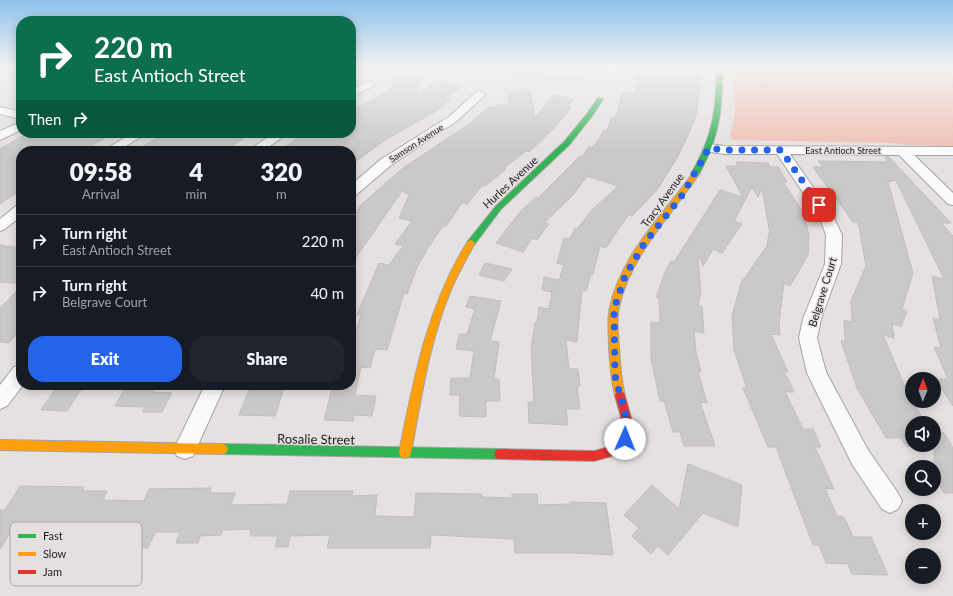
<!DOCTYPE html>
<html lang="en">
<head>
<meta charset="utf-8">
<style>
  :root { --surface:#171b24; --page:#20242c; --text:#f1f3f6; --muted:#9ea1a6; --line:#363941; --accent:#2563eb }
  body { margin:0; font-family:Lato,sans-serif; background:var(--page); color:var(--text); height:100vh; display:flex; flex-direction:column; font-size:15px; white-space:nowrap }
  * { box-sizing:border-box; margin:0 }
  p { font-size:13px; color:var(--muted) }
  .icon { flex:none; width:22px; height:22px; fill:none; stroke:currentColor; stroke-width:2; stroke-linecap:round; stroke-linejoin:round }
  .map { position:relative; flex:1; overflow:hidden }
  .panel { position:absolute; left:16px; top:146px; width:340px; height:244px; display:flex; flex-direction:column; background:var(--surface); border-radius:16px; box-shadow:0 2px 10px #0003 }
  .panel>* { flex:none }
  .banner { position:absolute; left:16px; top:16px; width:340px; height:122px; border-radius:16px; box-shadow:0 2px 10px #0003; background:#0b6e4f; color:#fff; overflow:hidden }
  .needle { width:26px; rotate:1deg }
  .buttons { position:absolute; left:905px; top:372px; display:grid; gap:8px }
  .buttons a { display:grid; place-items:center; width:36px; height:36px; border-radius:50%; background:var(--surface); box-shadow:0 2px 10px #0003; font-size:20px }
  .pin { position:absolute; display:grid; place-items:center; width:34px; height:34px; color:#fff; margin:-17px; border-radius:8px; box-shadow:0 2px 6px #0006 }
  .me { position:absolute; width:44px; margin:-22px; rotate:1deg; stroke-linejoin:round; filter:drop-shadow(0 0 3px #0008) }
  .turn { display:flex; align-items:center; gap:14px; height:84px; padding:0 12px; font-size:18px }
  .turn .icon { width:52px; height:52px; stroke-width:2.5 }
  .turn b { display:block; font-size:28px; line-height:34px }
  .then { display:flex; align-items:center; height:38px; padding:0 12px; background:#0003; gap:8px; font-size:15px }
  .eta { display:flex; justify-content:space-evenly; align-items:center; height:68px; text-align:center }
  .eta b { font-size:24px; font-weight:800; line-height:28px }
  .button { display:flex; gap:8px; margin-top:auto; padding:8px 12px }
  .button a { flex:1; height:46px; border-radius:16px; background:var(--accent); color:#fff; font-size:16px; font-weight:800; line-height:46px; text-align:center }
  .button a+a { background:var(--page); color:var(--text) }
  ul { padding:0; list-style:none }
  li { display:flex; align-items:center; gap:12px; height:52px; padding:0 12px; border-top:1px solid var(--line) }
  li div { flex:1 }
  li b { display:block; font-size:15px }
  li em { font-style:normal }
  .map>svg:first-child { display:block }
  .built { fill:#dbd2d1 }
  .green { fill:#f0c0b5 }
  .building { fill:#cbc8c8; stroke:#c1bfbe }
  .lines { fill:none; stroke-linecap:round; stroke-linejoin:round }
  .street-casing { stroke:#a5a3a3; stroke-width:2 }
  .fast-casing { stroke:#a5a3a3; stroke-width:2 }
  .slow-casing { stroke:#a5a3a3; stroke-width:2 }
  .jam-casing { stroke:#a5a3a3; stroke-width:2 }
  .street { fill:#fbfafa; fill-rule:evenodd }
  .fast { fill:#30b455; fill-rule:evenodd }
  .slow { fill:#ff9f0a; fill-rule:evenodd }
  .jam { fill:#e5322d; fill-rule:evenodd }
  .route { stroke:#2563eb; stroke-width:7; stroke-dasharray:0 12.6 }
  .labels { text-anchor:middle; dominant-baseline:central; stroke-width:3; stroke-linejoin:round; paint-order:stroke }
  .far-street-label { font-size:9px; fill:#1f1d1d; stroke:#e5e0df }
  .street-label { font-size:11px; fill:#1f1d1d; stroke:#e5e0df }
  .near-street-label { font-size:13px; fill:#1f1d1d; stroke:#e5e0df }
  .key { fill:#e5e0df; stroke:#aaa6a5; stroke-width:1 }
  .key-label { font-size:11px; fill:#1f1d1d }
</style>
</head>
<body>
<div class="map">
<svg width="953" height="596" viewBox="0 0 953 596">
  <rect width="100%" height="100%" fill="#e4e1e0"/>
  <path class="built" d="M734,67H953V69Z"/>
  <path class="green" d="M734,67L953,69V146L910,145L889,143L733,140L730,136L735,115Z"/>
  <path class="building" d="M511,67H588L582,80H557L509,75Z
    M645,67H695V71H699L700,87L696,115L689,133L678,156L657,190L632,216L628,215L606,248L600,246L593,275L591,274L586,291L582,290L577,342L566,340L569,369H578L580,386H577L580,409H566L568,425L529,423L528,402H534L531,349L535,323H537L539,307L549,309L552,292L542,290L544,277L559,280L564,265L557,263L564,238L570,239L575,228L577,229L592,210L618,186L587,176L573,195L544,223L549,224L537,240L532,238L523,252L496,243L520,212L536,197L538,198L580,156L582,157L589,147H592L597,142L604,130L607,131L611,118L614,119L618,111L622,92L635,94L638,70L642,71Z
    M395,76L421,77L417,93L442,80L462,87L444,97L450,99L438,110L385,140L351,165V151H280L304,133H351V111L391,90Z
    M522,88L530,90L535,118L553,95L573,99L568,107L571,108L554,128L529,152L526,151L504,168L506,169L485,186L483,185L467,204L462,203L446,226H443L425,252H426L418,265L407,294L404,293L387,350L375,349L370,368L361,367L355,395L376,396L372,416L354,415L353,421L324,420L333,385H351V340L353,341L361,315H357L379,263L389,265L403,246L395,244L412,221L399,218L409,195L402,191L351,265V218L363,203L403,168L468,125L489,107L495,108L498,104L509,106L508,92H521Z
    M28,133H113L83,151H21V190L0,204V149Z
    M165,133H252L224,151H135Z
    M888,156L951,223H941L953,236V406L935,379H948L934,347L941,348L933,318L940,320L932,276L944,279L896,180L888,182L913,273L902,309L907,311L901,327L892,323L894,338L883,335L909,396L926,423H912V445H934V432L944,433L953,448V493H944L934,476V448L906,446L901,438H886L857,388L841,341H845L844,320L852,322L851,301L866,266L858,222H853L813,167H823L818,161L887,162L885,157Z
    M736,162L768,163L770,167H778L787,182H783L804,214L809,236L808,255L790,286L784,283L779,323L780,335L771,334L788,372L784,371L794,392H785L803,429H813L821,447H815L834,489L825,488L837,516L844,517L853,537H871L888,575L852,574L848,564L826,563L819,545H813L776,447H768L743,388H747L734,350L732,316L741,283L767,246L769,233L770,234L762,188L758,197L752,187L734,221L742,224L722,253L713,249L703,266L700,257H698L701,293L698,305L702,307L704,333L694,331L696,352L701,372H698L707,403L700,402L715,446H684L680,432H673L664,401H660L651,358V322L660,323L659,298L656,297L665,272L671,261L674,262L720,190L743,197L726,166H738Z
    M0,245L21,248V283L0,282Z
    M485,263L512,269L504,281L479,275Z
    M21,287V329L9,343L0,342V308Z
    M470,296L501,301L490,341L499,342L494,379H499L500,401H486V417L459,416L460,395H450L451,378H470L474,351L456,349L459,334H467L475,309L466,307Z
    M58,385H84L67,411L41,410Z
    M127,385H157L153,392L172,393L162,412H143L145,407L115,406Z
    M251,385H285L275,416L239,415Z
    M688,464L742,485L738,527L703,513L668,555L658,546L651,554L632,536L639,528L624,515L652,485L679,509Z
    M20,486L84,487L82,491H107L103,500L144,501L149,489L211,488L210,493H235L231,505L287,504L290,491H353L352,496L377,495L375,516L414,517L416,493L482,494L481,497L512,498V494H537L538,505L570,504V502L606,503L613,555L574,553H515L514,539L431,535L430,548H327L330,535L290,536L288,547H275L278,536H250L251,529L223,530L221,535L200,536L198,543H176L180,532H155L148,548H93L97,541H61L67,529L12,530L0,549V510H5Z"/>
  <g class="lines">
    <g class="street-casing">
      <path id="street" d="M500,67H510L506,73L502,74L497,71Z
        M607,67H617V70L612,73L608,72Z
        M369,81L373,82L374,84L373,86L351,97V90Z
        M480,91L485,94L484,96L458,120L390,166L356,195L351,196V185L380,160L450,116L476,92Z
        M0,107L21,112V119L0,114Z
        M21,122V130L0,140V131Z
        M132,133H147L118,151H103Z
        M274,133H288L263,151H248Z
        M709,144L725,146L953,147V155H914L953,193V205L948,204L899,155L790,154L833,216L842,235L841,264L821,319L817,338L826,372L868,450L898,493L902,501L898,509L890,513L882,509L852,464L807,373L799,338L803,319L825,264L826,235L819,216L777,154H725L705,151L703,148Z
        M21,205V216L5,229L0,231V219L16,206Z
        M21,365V385H23L7,406L0,409V385L14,367Z
        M205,385H225L193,456L185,459L177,456L174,449Z"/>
    </g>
    <g class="fast-casing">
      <path id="fast" d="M716,67H722C723,108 719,138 699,174L695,176L691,174C713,137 717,109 716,67Z
        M598,98L603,99L592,116L570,144L501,209L474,245H468L467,243L468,241L496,206L565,141L587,114Z
        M222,444L500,449L504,450L506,454L504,458L500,459L222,454L218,453L216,449L218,445Z"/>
    </g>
    <g class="slow-casing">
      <path id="slow" d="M695,172L699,174C670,217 630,256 619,307C616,320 618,334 619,347C620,364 621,380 625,396L624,399L620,401L616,399L615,396C611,380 610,364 609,347C609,334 607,320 610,307C621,255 663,215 693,173Z
        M471,240L475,243C466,259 457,275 450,292C429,343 421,399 411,453L409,457L405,458L401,457L399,453C414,378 427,307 468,241Z
        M0,440L222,444L226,445L228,449L226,453L222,454L0,450Z"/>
    </g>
    <g class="jam-casing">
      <path id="jam" d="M620,391L624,393L625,396L631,417V439L629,443L616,455L594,461L500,459L496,458L494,454L496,450L500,449L594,451L609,447L619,437L621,417L615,396L616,393Z"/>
    </g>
    <use href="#street" class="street"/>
    <use href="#fast" class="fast"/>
    <use href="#slow" class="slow"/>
    <use href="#jam" class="jam"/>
  </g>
  <linearGradient id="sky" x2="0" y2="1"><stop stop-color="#8fc2ed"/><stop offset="0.45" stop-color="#f3f2f1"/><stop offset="1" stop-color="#f3f2f1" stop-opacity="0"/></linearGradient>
  <rect width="953" height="150" fill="url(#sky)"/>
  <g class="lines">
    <path class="route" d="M625,439L626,417L615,376L614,309L625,276L644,244L683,194L709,148L726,150H781L819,205"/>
  </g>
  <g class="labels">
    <g class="far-street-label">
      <text transform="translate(416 143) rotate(-33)">Samson Avenue</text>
      <text x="843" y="150">East Antioch Street</text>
    </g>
    <g class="street-label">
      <text transform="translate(510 182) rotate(-43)">Hurles Avenue</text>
      <text transform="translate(662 200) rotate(-54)">Tracy Avenue</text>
      <text transform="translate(822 292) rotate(-73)">Belgrave Court</text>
    </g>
    <g class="near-street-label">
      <text transform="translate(316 439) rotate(1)">Rosalie Street</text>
    </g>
  </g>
  <rect x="10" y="522" width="132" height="64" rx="6" class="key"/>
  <rect x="18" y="534" width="18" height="4" fill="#30b455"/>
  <rect x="18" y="552" width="18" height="4" fill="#ff9f0a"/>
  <rect x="18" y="570" width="18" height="4" fill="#e5322d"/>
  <g class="key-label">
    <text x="43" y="540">Fast</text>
    <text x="43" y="558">Slow</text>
    <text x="43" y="576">Jam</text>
  </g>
</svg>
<div class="buttons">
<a><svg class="needle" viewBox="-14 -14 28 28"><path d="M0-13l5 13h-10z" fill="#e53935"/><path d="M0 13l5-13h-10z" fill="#9ea1a6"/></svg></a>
<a><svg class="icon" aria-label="sound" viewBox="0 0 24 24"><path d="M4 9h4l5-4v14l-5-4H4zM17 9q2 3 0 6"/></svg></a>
<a><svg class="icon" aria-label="search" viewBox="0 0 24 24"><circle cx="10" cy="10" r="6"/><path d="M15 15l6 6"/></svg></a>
<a>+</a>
<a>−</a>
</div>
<div class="pin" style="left:819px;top:205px;background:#d93025"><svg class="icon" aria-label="arrive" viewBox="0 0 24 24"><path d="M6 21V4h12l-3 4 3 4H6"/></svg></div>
<svg class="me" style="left:625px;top:439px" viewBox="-20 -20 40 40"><circle r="19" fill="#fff"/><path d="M0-13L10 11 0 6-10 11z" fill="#2563eb"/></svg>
<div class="banner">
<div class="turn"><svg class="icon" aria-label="right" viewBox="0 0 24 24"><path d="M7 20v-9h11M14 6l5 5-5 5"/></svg><div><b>220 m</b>East Antioch Street</div></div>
<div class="then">Then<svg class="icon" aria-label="right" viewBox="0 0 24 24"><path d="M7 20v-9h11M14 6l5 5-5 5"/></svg></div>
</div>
<section class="panel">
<div class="eta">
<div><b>09:58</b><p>Arrival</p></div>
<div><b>4</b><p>min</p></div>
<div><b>320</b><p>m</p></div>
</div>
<ul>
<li><svg class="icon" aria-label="right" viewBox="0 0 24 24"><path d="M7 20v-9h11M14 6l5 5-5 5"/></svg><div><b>Turn right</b><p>East Antioch Street</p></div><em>220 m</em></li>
<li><svg class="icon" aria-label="right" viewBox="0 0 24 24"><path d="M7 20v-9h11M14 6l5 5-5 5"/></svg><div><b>Turn right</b><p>Belgrave Court</p></div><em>40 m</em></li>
</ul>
<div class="button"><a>Exit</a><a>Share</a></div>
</section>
</div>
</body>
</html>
